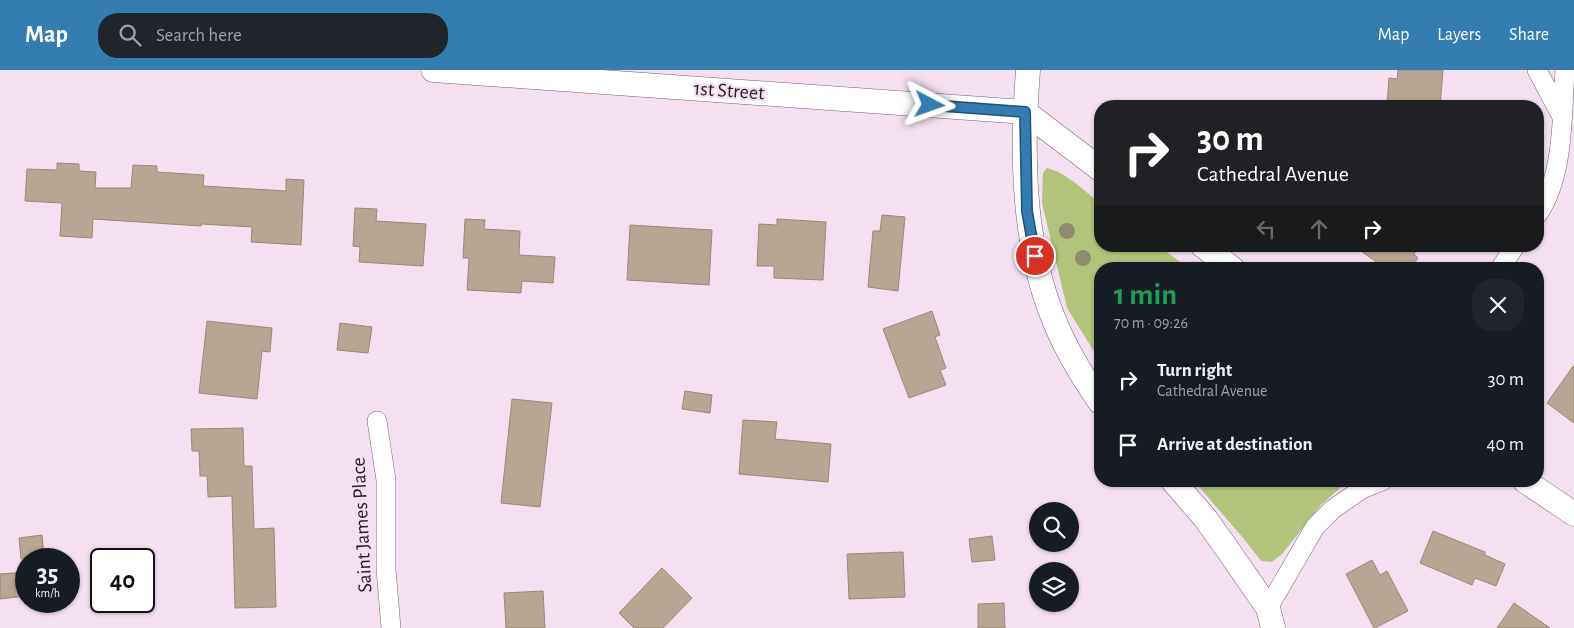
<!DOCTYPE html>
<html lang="en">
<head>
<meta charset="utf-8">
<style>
  :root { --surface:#171b24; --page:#20242c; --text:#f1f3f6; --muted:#9ea1a6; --accent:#347db1 }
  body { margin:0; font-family:"Alegreya Sans",sans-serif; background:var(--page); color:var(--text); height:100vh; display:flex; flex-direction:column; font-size:19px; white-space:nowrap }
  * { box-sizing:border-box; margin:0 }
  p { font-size:16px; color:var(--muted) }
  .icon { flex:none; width:28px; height:28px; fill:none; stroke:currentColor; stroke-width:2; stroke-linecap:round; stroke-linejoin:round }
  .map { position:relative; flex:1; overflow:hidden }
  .drawer { position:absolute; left:1094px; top:192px; width:450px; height:225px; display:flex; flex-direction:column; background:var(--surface); border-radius:20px; box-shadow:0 1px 4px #0004 }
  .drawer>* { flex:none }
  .hud { position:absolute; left:1094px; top:30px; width:450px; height:152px; border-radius:20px; box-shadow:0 1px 4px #0004; background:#202124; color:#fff; overflow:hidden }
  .buttons { position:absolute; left:1029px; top:432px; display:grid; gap:10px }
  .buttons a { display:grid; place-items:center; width:50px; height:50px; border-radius:50%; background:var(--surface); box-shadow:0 1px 4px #0004; font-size:25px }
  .speed { position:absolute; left:15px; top:478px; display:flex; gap:10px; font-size:25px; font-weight:700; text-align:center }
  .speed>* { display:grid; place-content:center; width:65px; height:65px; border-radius:50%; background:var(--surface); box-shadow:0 1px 4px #0004; line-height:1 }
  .speed small { font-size:12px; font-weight:400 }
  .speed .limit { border:2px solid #111; border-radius:8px; background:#fff; color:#111 }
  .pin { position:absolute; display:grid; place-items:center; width:42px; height:42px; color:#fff; margin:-21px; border:2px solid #fff; border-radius:50%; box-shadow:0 1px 5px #0007 }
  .me { position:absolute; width:55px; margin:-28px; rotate:94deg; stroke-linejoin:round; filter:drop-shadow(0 0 4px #0008) }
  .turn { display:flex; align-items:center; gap:18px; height:105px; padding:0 20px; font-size:22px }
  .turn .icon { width:65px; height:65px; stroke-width:2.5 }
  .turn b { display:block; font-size:35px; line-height:42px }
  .lanes { display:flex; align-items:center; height:48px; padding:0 20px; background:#0003; justify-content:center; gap:25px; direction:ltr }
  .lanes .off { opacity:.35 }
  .round { display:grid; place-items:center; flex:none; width:52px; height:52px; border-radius:20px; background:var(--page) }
  .summary { display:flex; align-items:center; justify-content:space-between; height:85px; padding:0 20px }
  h1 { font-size:30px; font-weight:700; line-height:38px; color:#1e9e55 }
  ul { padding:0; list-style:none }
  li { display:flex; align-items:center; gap:15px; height:65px; padding:0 20px }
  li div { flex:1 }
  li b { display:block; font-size:19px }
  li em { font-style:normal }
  header { display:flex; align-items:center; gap:30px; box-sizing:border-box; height:70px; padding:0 25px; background:var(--accent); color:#fff }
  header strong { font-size:24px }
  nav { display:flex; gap:28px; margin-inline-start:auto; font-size:18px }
  .search { width:350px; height:45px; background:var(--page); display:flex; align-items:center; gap:12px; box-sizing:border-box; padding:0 18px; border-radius:20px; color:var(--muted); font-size:19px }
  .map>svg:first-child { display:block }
  .green { fill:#b2c47c }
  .building { fill:#b8a593; stroke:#9b8878 }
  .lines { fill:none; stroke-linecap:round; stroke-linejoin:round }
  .minor-casing { stroke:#736272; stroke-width:20 }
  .tertiary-casing { stroke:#736272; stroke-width:25 }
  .minor { stroke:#fff; stroke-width:19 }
  .tertiary { stroke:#fff; stroke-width:24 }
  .tree { fill:#8f8c6d }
  .route-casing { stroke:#225173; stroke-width:12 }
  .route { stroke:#347db1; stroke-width:9 }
  .labels { text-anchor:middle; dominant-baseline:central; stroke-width:4.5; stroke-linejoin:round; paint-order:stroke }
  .street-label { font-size:20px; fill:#241d23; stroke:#f5e0f2 }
</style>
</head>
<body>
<header>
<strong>Map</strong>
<div class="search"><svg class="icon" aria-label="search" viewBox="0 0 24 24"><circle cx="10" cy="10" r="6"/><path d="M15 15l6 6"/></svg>Search here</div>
<nav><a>Map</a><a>Layers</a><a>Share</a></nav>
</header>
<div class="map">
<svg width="1574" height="558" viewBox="0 0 1574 558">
  <rect width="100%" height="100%" fill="#f5e0f2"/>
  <path class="green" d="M1047,98C1066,102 1084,121 1100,133V176H1159L1189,199H1100V291L1067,238L1042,133L1043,103Z
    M1194,411H1348L1321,435L1282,484L1272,492L1261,491L1244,469Z"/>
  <path class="building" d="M1398,0H1443L1440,36H1387L1389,8L1397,9Z
    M57,93L79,94V101L96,102L95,118H131L133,95L157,96V102L204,105L203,116L286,121V109L304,110L301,175L251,172L252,157L201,154V156L93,149L92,168L60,166L62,133L25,131L27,99L57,100Z
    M355,138L377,139L376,151L426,154L423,196L359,192L360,177L353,176Z
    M882,145L905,147L898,221L868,217L873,161H880Z
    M465,149L485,150L484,159L520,161L519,185L555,187L553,213L522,211L521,223L467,220L469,188H463Z
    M777,149L826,152L823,210L774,208V196H757L759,154L777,155Z
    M630,155L712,160L709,215L627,210Z
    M1354,176H1420L1414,184L1418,188L1410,199H1386Z
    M932,241L940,265L935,267L946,298L940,300L946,315L909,328L883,259Z
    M207,251L272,258L270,282L262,281L257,329L199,323Z
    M340,253L372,257L368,283L337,280Z
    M1574,295V353L1547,333Z
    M685,321L712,325L710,343L682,339Z
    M512,329L552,333L540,437L501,433Z
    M743,350L777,352L775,369L831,374L828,412L739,404Z
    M243,358L244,396H252L254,459L274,458L276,537L235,538L232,426L208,427L207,406H200L199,381H192L191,359Z
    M1433,461L1485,482V485L1505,494L1496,516L1475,508L1472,515L1420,493Z
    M42,465L44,486L21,489L19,468Z
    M992,466L995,490L972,492L969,469Z
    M903,482L905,527L849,529L847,484Z
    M1372,490L1380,505L1387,501L1408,541L1375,558H1374L1346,504Z
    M662,498L692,528L663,558H634L619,543Z
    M26,502V526L0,529V504Z
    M543,521L545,558H506L504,523Z
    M1004,533L1005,558H978V534Z
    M1514,533L1550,558H1497Z"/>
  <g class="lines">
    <g class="minor-casing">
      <path id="minor" d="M1537,0L1561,45
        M1538,144C1564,106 1562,45 1565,0
        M1500,199L1515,176
        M377,351L386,410V499L391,558
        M1268,538L1315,457L1333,439L1362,419L1382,411"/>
    </g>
    <g class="tertiary-casing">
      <path id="tertiary" d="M433,0L1025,42L1100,99
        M1028,0C1022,78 1022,160 1048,234C1060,269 1079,302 1100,332
        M1203,176L1233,199
        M1173,411L1205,448L1230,483L1268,538L1273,558
        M1525,411L1574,444"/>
    </g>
    <use href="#minor" class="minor"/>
    <use href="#tertiary" class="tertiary"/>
  </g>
  <g class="tree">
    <circle cx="1067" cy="161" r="8"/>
    <circle cx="1083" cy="188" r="8"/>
  </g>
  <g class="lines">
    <g class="route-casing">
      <path id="route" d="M930,35L1025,42L1027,141L1035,186"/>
    </g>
    <use href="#route" class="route"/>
  </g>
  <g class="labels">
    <g class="street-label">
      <text transform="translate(729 21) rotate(4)">1st Street</text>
      <text transform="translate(362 455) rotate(-93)">Saint James Place</text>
    </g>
  </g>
</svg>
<div class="buttons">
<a><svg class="icon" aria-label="search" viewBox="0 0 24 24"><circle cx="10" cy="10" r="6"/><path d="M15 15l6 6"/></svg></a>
<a><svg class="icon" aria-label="layers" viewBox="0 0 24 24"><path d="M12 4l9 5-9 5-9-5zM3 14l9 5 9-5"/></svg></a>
</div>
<div class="speed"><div>35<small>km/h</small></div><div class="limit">40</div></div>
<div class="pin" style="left:1035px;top:186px;background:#d93025"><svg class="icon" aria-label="arrive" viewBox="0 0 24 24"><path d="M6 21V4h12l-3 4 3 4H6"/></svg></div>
<svg class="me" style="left:930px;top:35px" viewBox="-20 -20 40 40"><path d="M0-17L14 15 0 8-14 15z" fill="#347db1" stroke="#fff" stroke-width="4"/></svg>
<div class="hud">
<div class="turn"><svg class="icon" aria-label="right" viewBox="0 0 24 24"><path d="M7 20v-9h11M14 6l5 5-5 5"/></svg><div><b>30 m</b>Cathedral Avenue</div></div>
<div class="lanes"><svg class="icon off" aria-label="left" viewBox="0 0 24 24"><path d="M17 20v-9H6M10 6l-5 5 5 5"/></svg><svg class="icon off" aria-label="ahead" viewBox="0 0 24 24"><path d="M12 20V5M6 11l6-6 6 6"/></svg><svg class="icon" aria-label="right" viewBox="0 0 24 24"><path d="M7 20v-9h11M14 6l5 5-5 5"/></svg></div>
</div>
<section class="drawer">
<div class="summary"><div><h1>1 min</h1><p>70 m · 09:26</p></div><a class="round"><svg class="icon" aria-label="close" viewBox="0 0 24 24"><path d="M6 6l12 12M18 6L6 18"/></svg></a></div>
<ul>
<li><svg class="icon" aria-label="right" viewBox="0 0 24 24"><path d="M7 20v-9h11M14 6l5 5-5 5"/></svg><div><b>Turn right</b><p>Cathedral Avenue</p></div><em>30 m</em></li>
<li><svg class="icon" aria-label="arrive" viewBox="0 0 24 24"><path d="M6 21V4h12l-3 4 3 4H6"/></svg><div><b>Arrive at destination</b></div><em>40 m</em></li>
</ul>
</section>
</div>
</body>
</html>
